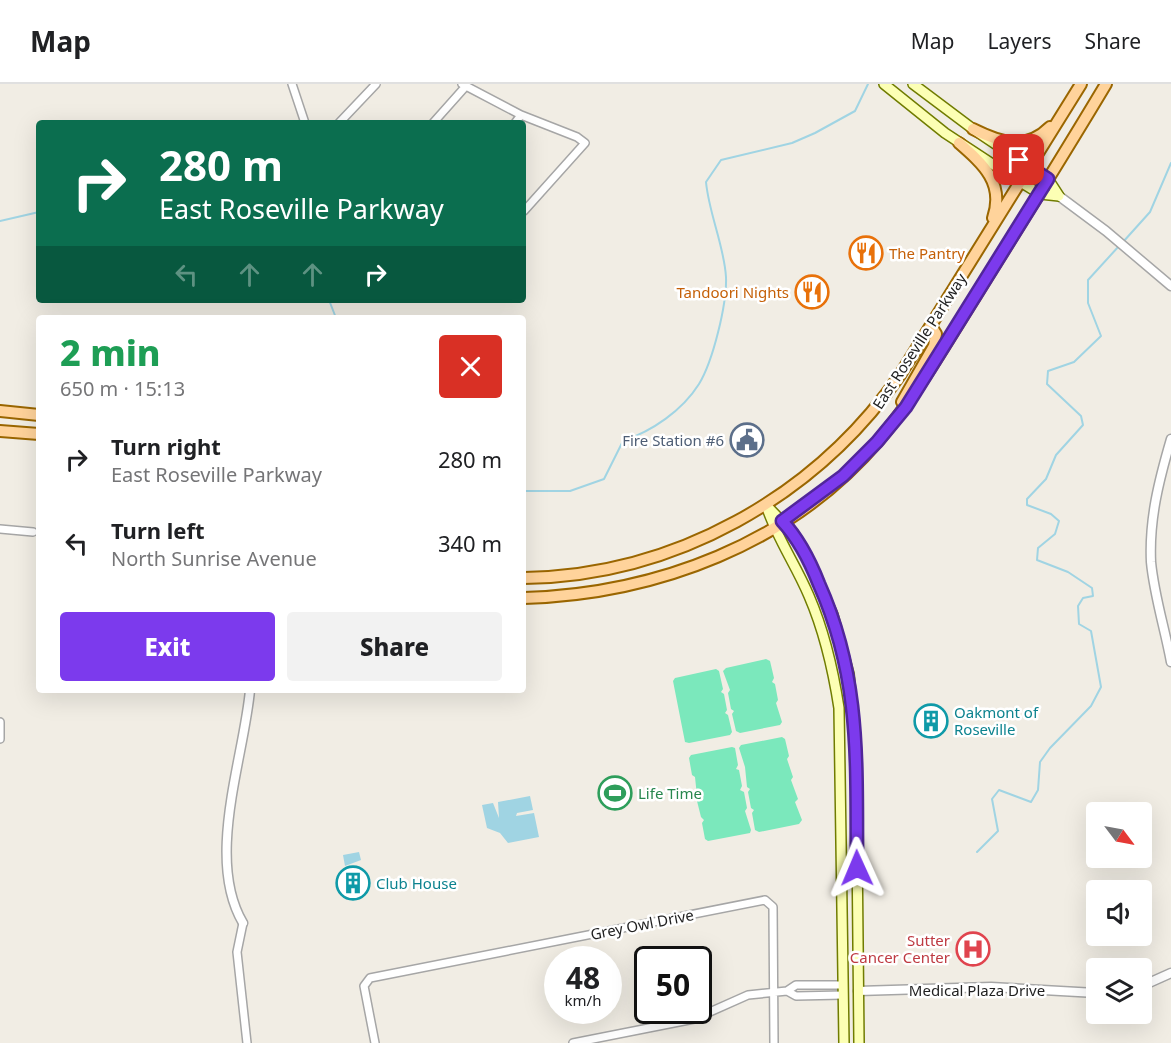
<!DOCTYPE html>
<html lang="en">
<head>
<meta charset="utf-8">
<style>
  :root { --surface:#fff; --page:#f2f2f2; --text:#202124; --muted:#757577; --line:#e0e0e0; --accent:#7c3aed }
  body { margin:0; font-family:"Noto Sans",sans-serif; background:var(--page); color:var(--text); height:100vh; display:flex; flex-direction:column; font-size:22px; white-space:nowrap }
  * { box-sizing:border-box; margin:0 }
  p { font-size:20px; color:var(--muted) }
  .icon { flex:none; width:33px; height:33px; fill:none; stroke:currentColor; stroke-width:2; stroke-linecap:round; stroke-linejoin:round }
  .map { position:relative; flex:1; overflow:hidden }
  .panel { position:absolute; left:36px; top:231px; width:490px; height:378px; display:flex; flex-direction:column; background:var(--surface); border-radius:6px; box-shadow:0 6px 24px #0002 }
  .panel>* { flex:none }
  .hud { position:absolute; left:36px; top:36px; width:490px; height:183px; border-radius:6px; box-shadow:0 6px 24px #0002; background:#0b6e4f; color:#fff; overflow:hidden }
  .needle { width:39px; rotate:122deg }
  .buttons { position:absolute; left:1086px; top:718px; display:grid; gap:12px }
  .buttons a { display:grid; place-items:center; width:66px; height:66px; border-radius:6px; background:var(--surface); box-shadow:0 6px 24px #0002; font-size:30px }
  .speed { position:absolute; left:544px; top:862px; display:flex; gap:12px; font-size:30px; font-weight:700; text-align:center }
  .speed>* { display:grid; place-content:center; width:78px; height:78px; border-radius:50%; background:var(--surface); box-shadow:0 6px 24px #0002; line-height:1 }
  .speed small { font-size:15px; font-weight:400 }
  .speed .limit { border:3px solid #111; border-radius:9px; background:#fff; color:#111 }
  .pin { position:absolute; display:grid; place-items:center; width:51px; height:51px; color:#fff; margin:-26px; border-radius:12px; box-shadow:0 3px 9px #0006 }
  .me { position:absolute; width:66px; margin:-33px; rotate:359deg; stroke-linejoin:round; filter:drop-shadow(0 0 4px #0008) }
  .turn { display:flex; align-items:center; gap:21px; height:126px; padding:0 24px; font-size:27px }
  .turn .icon { width:78px; height:78px; stroke-width:2.5 }
  .turn b { display:block; font-size:42px; line-height:51px }
  .lanes { display:flex; align-items:center; height:57px; padding:0 24px; background:#0003; justify-content:center; gap:30px; direction:ltr }
  .lanes .off { opacity:.35 }
  .round { display:grid; place-items:center; flex:none; width:63px; height:63px; border-radius:6px; background:var(--page) }
  .overview { display:flex; align-items:center; justify-content:space-between; height:102px; padding:0 24px }
  h1 { font-size:36px; font-weight:800; line-height:45px; color:#1e9e55 }
  .primary-button { display:flex; gap:12px; margin-top:auto; padding:12px 24px }
  .primary-button a { flex:1; height:69px; border-radius:6px; background:var(--accent); color:#fff; font-size:24px; font-weight:800; line-height:69px; text-align:center }
  .primary-button a+a { background:var(--page); color:var(--text) }
  ul { padding:0; list-style:none }
  li { display:flex; align-items:center; gap:18px; height:84px; padding:0 24px }
  li div { flex:1 }
  li b { display:block; font-size:22px }
  li em { font-style:normal }
  header { display:flex; align-items:center; gap:36px; box-sizing:border-box; height:84px; padding:0 30px; background:var(--surface); border-bottom:2px solid var(--line) }
  header strong { font-size:28px }
  nav { display:flex; gap:33px; margin-inline-start:auto; font-size:21px }
  .map>svg:first-child { display:block }
  .pitch { fill:#7be8bc }
  .water { fill:#a0d4e3 }
  .lines { fill:none; stroke-linecap:round; stroke-linejoin:round }
  .stream { stroke:#a0d4e3; stroke-width:2 }
  .minor-casing { stroke:#a6a6a6; stroke-width:10 }
  .tertiary-casing { stroke:#a6a6a6; stroke-width:11 }
  .secondary-casing { stroke:#707c00; stroke-width:12 }
  .primary-casing { stroke:#9a6600; stroke-width:14 }
  .minor { stroke:#fff; stroke-width:7 }
  .tertiary { stroke:#fff; stroke-width:8 }
  .secondary { stroke:#fcffb4; stroke-width:9 }
  .primary { stroke:#ffd39b; stroke-width:10 }
  .route-casing { stroke:#51269a; stroke-width:15 }
  .route { stroke:#7c3aed; stroke-width:10 }
  .labels { text-anchor:middle; dominant-baseline:central; stroke-width:5; stroke-linejoin:round; paint-order:stroke }
  .food-label { font-size:15px; fill:#c56008; stroke:#fff; text-anchor:start }
  .street-label { font-size:15px; fill:#1f1f1f; stroke:#fff }
  .service-label { font-size:15px; fill:#4e5e75; stroke:#fff; text-anchor:end }
  .culture-label { font-size:15px; fill:#0d838f; stroke:#fff; text-anchor:start }
  .leisure-label { font-size:15px; fill:#27864d; stroke:#fff; text-anchor:start }
  .health-label { font-size:15px; fill:#be3a42; stroke:#fff; text-anchor:end }
</style>
</head>
<body>
<header>
<strong>Map</strong>
<nav><a>Map</a><a>Layers</a><a>Share</a></nav>
</header>
<div class="map">
<svg width="1171" height="959" viewBox="0 0 1171 959">
  <rect width="100%" height="100%" fill="#f1ede4"/>
  <path class="pitch" d="M766,575L770,577L774,594L772,598L775,600L778,616L776,619L782,638L780,641L740,649L736,647L732,630L734,627L731,625L728,609L730,606L723,587L726,584Z
    M716,585L719,587L723,605L721,608L724,610L727,626L725,629L728,631L732,648L730,651L689,659L685,658L673,597L675,594Z
    M782,653L785,655L789,672L787,675L793,693L791,696L798,715L795,718L802,736L799,740L759,748L755,746L752,729L754,726L751,724L748,708L750,705L747,703L745,683L739,664L741,661Z
    M732,663L735,664L738,681L736,685L739,686L742,702L740,706L744,708L747,724L745,727L751,746L750,749L708,757L705,755L702,739L704,736L701,733L697,717L699,714L697,712L695,693L692,691L689,674L691,671Z"/>
  <path class="water" d="M530,712L533,726L517,729L516,732L534,729L539,753L508,759L500,749L487,744L482,721L493,719L499,734L498,718Z
    M359,768L361,776L345,782L343,771Z"/>
  <g class="lines">
    <path class="stream" d="M0,137L39,128
      M1123,158L1150,128L1171,79
      M329,216L336,234
      M524,407H570L604,395L623,357C652,347 682,327 699,300C713,277 727,220 726,193C724,161 709,130 706,98L721,76L792,59L815,49L855,27L868,0
      M977,768L998,747L992,715L999,706L1031,718L1038,706L1040,678L1050,664L1091,622L1101,603L1091,547L1079,540L1078,522L1083,514L1093,512L1092,504L1068,488L1037,476L1038,464L1055,450L1059,437L1051,430L1027,421V415L1046,395L1056,371L1083,341L1081,332L1047,300L1048,287L1074,278L1101,252L1088,219V196L1119,162"/>
    <g class="minor-casing">
      <path id="minor" d="M292,0L305,39
        M462,0L521,31L577,53L585,59L524,127
        M339,39L376,0
        M433,39L466,2
        M515,39L521,31
        M0,445L33,448
        M0,638V655
        M243,839L237,868L247,959
        M787,907L796,912L843,911
        M375,959L364,902L370,894L765,816L773,823L774,959
        M573,959L694,935L748,911L787,907L796,901H843"/>
    </g>
    <g class="tertiary-casing">
      <path id="tertiary" d="M1059,112L1106,147L1171,202
        M1171,355C1159,396 1149,435 1151,478C1154,511 1165,545 1171,578
        M243,839C205,775 244,674 250,606
        M1142,902L1171,889
        M858,907L991,903L1096,909"/>
    </g>
    <g class="secondary-casing">
      <path id="secondary" d="M884,0L945,49L1006,89L1040,110L1059,112
        M913,0L973,45L1048,95L1059,112
        M766,421L794,450L813,486L833,531L849,590L856,658L859,959
        M767,424C778,456 796,481 809,512C825,549 833,585 839,624L844,959"/>
    </g>
    <g class="primary-casing">
      <path id="primary" d="M973,45C1001,59 1026,67 1050,43
        M959,59C983,80 1005,99 993,134
        M902,318L934,262L936,250L931,242
        M0,327L39,331
        M0,347L39,350
        M524,494C674,492 815,413 900,291L1081,0
        M524,514C656,510 791,460 879,356C916,312 944,262 975,213C1019,142 1063,72 1106,0"/>
    </g>
    <use href="#minor" class="minor"/>
    <use href="#tertiary" class="tertiary"/>
    <use href="#secondary" class="secondary"/>
    <use href="#primary" class="primary"/>
  </g>
  <g class="lines">
    <g class="route-casing">
      <path id="route" d="M857,784C856,681 862,596 819,500C810,477 799,455 782,437L843,392L877,358L906,323L1048,95L1019,76"/>
    </g>
    <use href="#route" class="route"/>
  </g>
  <defs>
    <g id="restaurant-ring" transform="scale(1.725)"><circle r="9.5" fill="#fff" stroke="#e8710a" stroke-width="1.5"/><path d="M-5-6h1v4h1v-4h1v4h1v-4h1v5L-1.5 .5V6h-2V.5L-5-1ZM5-6V6H3V1.5H1.5Q1.5-4 5-6Z" fill="#e8710a"/></g>
    <g id="civic-ring" transform="scale(1.725)"><circle r="9.5" fill="#fff" stroke="#5c6f8a" stroke-width="1.5"/><path d="M-.6-6.5H3V-4.5H.6V-3L4-1V1h2V6H-6V1h2V-1L-.6-3ZM-1.2 2.5V6h2.4V2.5Z" fill="#5c6f8a"/></g>
    <g id="building-ring" transform="scale(1.725)"><circle r="9.5" fill="#fff" stroke="#0f9aa8" stroke-width="1.5"/><path d="M-4-6H4V6H1V3H-1V6H-4ZM-2.5-4.3h1.7v1.8h-1.7ZM.8-4.3h1.7v1.8H.8ZM-2.5-1h1.7V.8h-1.7ZM.8-1h1.7V.8H.8Z" fill="#0f9aa8"/></g>
    <g id="stadium-ring" transform="scale(1.725)"><circle r="9.5" fill="#fff" stroke="#2e9e5b" stroke-width="1.5"/><path d="M0-5a6.5 5 0 1 0 0 10a6.5 5 0 1 0 0-10ZM-3.5-1.8h7v3.6h-7Z" fill="#2e9e5b"/></g>
    <g id="hospital-ring" transform="scale(1.725)"><circle r="9.5" fill="#fff" stroke="#e0444e" stroke-width="1.5"/><path d="M-5-5h3v3.5h4V-5h3V5h-3V1.5h-4V5h-3Z" fill="#e0444e"/></g>
  </defs>
  <g fill-rule="evenodd">
    <use href="#restaurant-ring" x="866" y="169"/>
    <use href="#restaurant-ring" x="812" y="208"/>
    <use href="#civic-ring" x="747" y="356"/>
    <use href="#building-ring" x="931" y="637"/>
    <use href="#stadium-ring" x="615" y="709"/>
    <use href="#building-ring" x="353" y="799"/>
    <use href="#hospital-ring" x="973" y="865"/>
  </g>
  <g class="labels">
    <g class="food-label">
      <text x="889" y="169">The Pantry</text>
      <text x="789" y="208" text-anchor="end">Tandoori Nights</text>
    </g>
    <g class="street-label">
      <text transform="translate(919 257) rotate(-57)">East Roseville Parkway</text>
      <text transform="translate(642 840) rotate(-11)">Grey Owl Drive</text>
      <text x="977" y="906">Medical Plaza Drive</text>
    </g>
    <g class="service-label">
      <text x="724" y="356">Fire Station #6</text>
    </g>
    <g class="culture-label">
      <text x="954" y="628">Oakmont of<tspan x="954" dy="17">Roseville</tspan></text>
      <text x="376" y="799">Club House</text>
    </g>
    <g class="leisure-label">
      <text x="638" y="709">Life Time</text>
    </g>
    <g class="health-label">
      <text x="950" y="856">Sutter<tspan x="950" dy="17">Cancer Center</tspan></text>
    </g>
  </g>
</svg>
<div class="buttons">
<a><svg class="needle" viewBox="-14 -14 28 28"><path d="M0-13l5 13h-10z" fill="#e53935"/><path d="M0 13l5-13h-10z" fill="#757577"/></svg></a>
<a><svg class="icon" aria-label="sound" viewBox="0 0 24 24"><path d="M4 9h4l5-4v14l-5-4H4zM17 9q2 3 0 6"/></svg></a>
<a><svg class="icon" aria-label="layers" viewBox="0 0 24 24"><path d="M12 4l9 5-9 5-9-5zM3 14l9 5 9-5"/></svg></a>
</div>
<div class="speed"><div>48<small>km/h</small></div><div class="limit">50</div></div>
<div class="pin" style="left:1019px;top:76px;background:#d93025"><svg class="icon" aria-label="arrive" viewBox="0 0 24 24"><path d="M6 21V4h12l-3 4 3 4H6"/></svg></div>
<svg class="me" style="left:857px;top:784px" viewBox="-20 -20 40 40"><path d="M0-17L14 15 0 8-14 15z" fill="#7c3aed" stroke="#fff" stroke-width="4"/></svg>
<div class="hud">
<div class="turn"><svg class="icon" aria-label="right" viewBox="0 0 24 24"><path d="M7 20v-9h11M14 6l5 5-5 5"/></svg><div><b>280 m</b>East Roseville Parkway</div></div>
<div class="lanes"><svg class="icon off" aria-label="left" viewBox="0 0 24 24"><path d="M17 20v-9H6M10 6l-5 5 5 5"/></svg><svg class="icon off" aria-label="ahead" viewBox="0 0 24 24"><path d="M12 20V5M6 11l6-6 6 6"/></svg><svg class="icon off" aria-label="ahead" viewBox="0 0 24 24"><path d="M12 20V5M6 11l6-6 6 6"/></svg><svg class="icon" aria-label="right" viewBox="0 0 24 24"><path d="M7 20v-9h11M14 6l5 5-5 5"/></svg></div>
</div>
<section class="panel">
<div class="overview"><div><h1>2 min</h1><p>650 m · 15:13</p></div><a class="round" style="background:#d93025;color:#fff"><svg class="icon" aria-label="close" viewBox="0 0 24 24"><path d="M6 6l12 12M18 6L6 18"/></svg></a></div>
<ul>
<li><svg class="icon" aria-label="right" viewBox="0 0 24 24"><path d="M7 20v-9h11M14 6l5 5-5 5"/></svg><div><b>Turn right</b><p>East Roseville Parkway</p></div><em>280 m</em></li>
<li><svg class="icon" aria-label="left" viewBox="0 0 24 24"><path d="M17 20v-9H6M10 6l-5 5 5 5"/></svg><div><b>Turn left</b><p>North Sunrise Avenue</p></div><em>340 m</em></li>
</ul>
<div class="primary-button"><a>Exit</a><a>Share</a></div>
</section>
</div>
</body>
</html>
